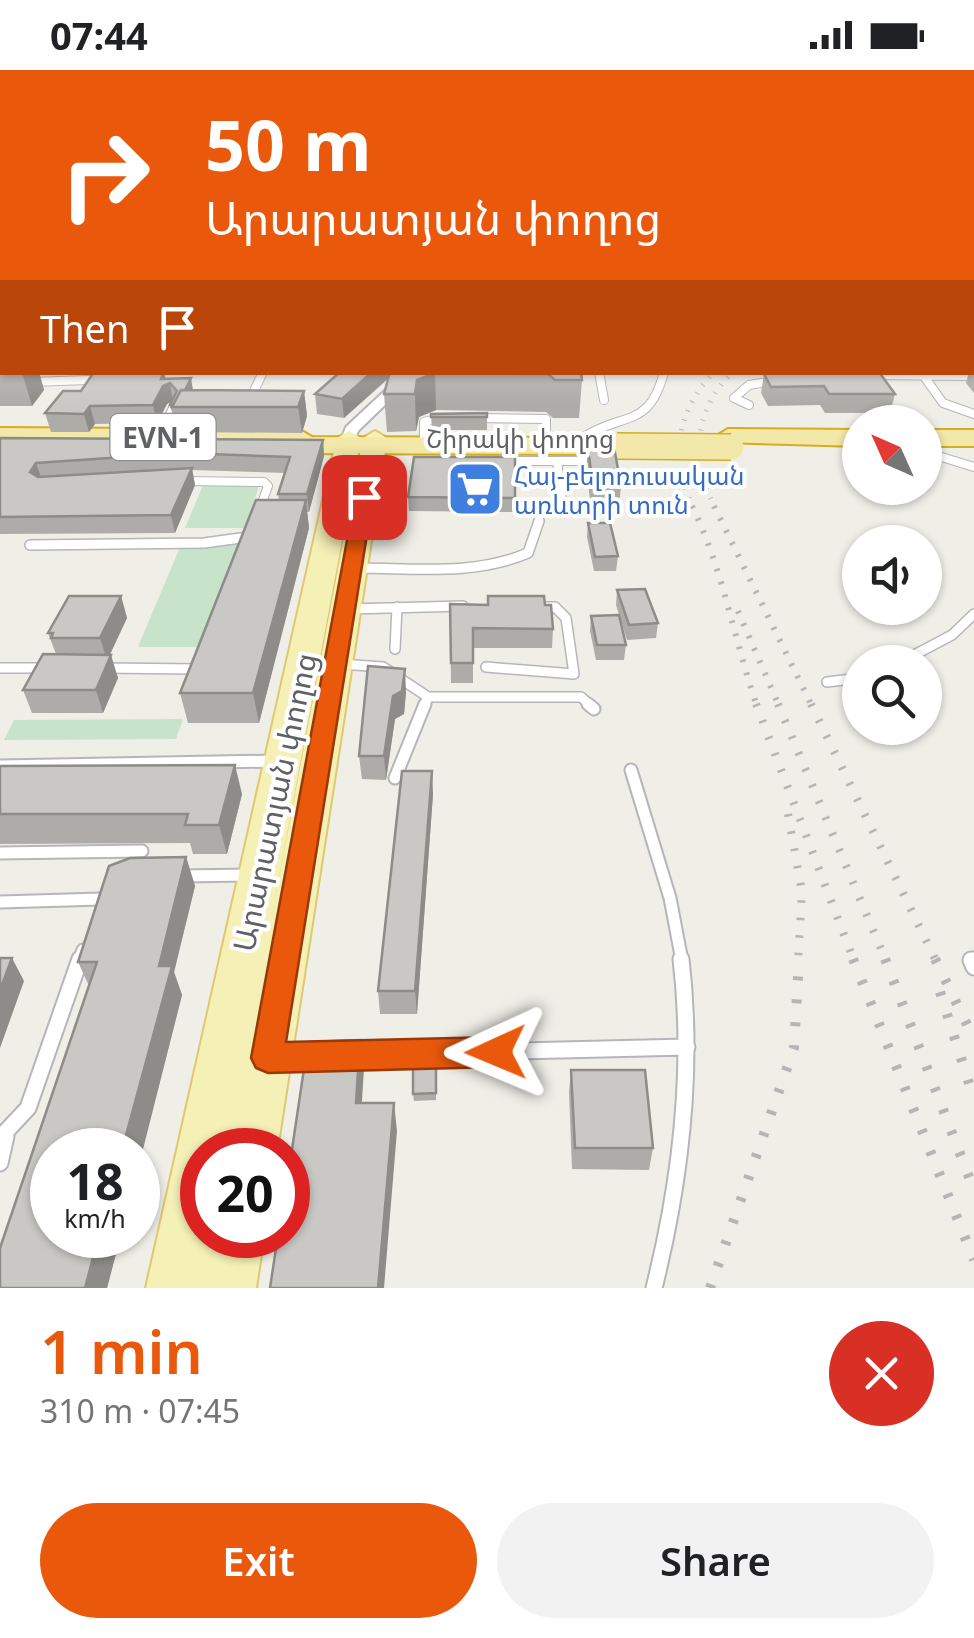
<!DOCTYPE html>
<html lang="en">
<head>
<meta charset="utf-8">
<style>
  :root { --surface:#fff; --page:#f2f2f2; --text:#202124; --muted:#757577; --accent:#ea580c }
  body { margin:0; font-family:"Noto Sans","Noto Sans Armenian",sans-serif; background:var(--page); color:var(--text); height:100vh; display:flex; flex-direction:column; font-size:38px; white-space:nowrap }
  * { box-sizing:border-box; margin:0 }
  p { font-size:32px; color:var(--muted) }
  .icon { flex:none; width:55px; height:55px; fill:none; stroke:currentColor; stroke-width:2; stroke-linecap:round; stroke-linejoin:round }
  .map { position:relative; height:1218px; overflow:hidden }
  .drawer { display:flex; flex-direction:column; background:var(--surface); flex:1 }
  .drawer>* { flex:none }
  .banner { position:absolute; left:0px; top:0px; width:975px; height:305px; box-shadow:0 2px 8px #0004; background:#ea580c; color:#fff; overflow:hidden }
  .needle { width:65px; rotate:315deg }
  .tools { position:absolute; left:842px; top:335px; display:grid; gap:20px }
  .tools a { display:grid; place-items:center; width:100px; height:100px; border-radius:50%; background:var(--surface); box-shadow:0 2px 8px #0004; font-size:50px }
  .speed { position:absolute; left:30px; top:1058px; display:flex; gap:20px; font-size:50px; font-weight:700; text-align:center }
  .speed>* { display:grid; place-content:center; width:130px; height:130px; border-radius:50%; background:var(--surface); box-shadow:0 2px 8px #0004; line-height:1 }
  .speed small { font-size:25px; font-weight:400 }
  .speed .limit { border:15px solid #d22; background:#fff; color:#111 }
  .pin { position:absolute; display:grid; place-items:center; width:85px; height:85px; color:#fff; margin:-42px; border-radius:20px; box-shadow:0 5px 15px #0006 }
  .me { position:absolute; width:110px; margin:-55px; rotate:269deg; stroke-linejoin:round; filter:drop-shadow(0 0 8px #0008) }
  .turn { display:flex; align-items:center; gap:35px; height:210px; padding:0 40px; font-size:45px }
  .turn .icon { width:130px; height:130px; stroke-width:2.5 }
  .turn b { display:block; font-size:70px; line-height:85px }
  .then { display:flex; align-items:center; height:95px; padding:0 40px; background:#0003; gap:20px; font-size:38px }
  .round { display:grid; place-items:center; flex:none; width:105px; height:105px; border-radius:52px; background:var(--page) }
  .headline { display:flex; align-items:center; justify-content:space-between; height:170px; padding:0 40px }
  h1 { font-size:60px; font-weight:600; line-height:75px; color:var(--accent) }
  .primary-button { display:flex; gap:20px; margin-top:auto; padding:20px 40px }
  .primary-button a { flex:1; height:115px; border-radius:60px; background:var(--accent); color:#fff; font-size:40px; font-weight:600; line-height:115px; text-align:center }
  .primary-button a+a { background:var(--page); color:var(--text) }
  .status { display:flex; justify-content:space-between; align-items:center; height:70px; padding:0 50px; background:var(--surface); direction:ltr }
  .status svg { height:28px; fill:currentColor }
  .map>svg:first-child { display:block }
  .green { fill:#c7e3ca }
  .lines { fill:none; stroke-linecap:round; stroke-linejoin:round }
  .service-far3-casing { stroke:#b4b6ba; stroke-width:10 }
  .service-far2-casing { stroke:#b4b6ba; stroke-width:12 }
  .service-far1-casing { stroke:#b4b6ba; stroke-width:15 }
  .service-casing { stroke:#b4b6ba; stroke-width:19 }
  .minor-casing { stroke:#b4b6ba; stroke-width:4 }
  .primary-casing { stroke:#dfc970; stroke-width:4 }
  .trunk-casing { stroke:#d7ac1f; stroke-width:4 }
  .service-far3 { stroke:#fff; stroke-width:8 }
  .service-far2 { stroke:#fff; stroke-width:9 }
  .service-far1 { stroke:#fff; stroke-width:11 }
  .service { stroke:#fff; stroke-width:15 }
  .minor { fill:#fff; fill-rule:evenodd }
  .primary { fill:#f5f0b6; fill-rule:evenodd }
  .trunk { fill:#f2e8aa; fill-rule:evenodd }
  .rail-far3 { stroke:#b4b5b5; stroke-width:5; stroke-dasharray:1 9; stroke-linecap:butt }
  .rail-far2 { stroke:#b4b5b5; stroke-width:6; stroke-dasharray:2.5 11; stroke-linecap:butt }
  .rail-far1 { stroke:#b4b5b5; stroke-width:8; stroke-dasharray:2.5 15; stroke-linecap:butt }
  .rail { stroke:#b4b5b5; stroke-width:10; stroke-dasharray:4 19; stroke-linecap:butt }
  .trunk-bridge-casing { stroke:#d7ac1f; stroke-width:28; stroke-linecap:butt }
  .trunk-bridge { stroke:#f2e8aa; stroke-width:25 }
  .wall { fill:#aeaca9 }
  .shaded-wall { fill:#8d8c89 }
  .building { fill:#cac8c4; stroke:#8d8c89; stroke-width:2.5 }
  .route { fill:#ea580c; stroke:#983908; stroke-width:2.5 }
  .labels { text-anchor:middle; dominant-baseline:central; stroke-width:8; stroke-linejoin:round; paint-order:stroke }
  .far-street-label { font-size:25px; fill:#5f6165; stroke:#fff }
  .far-shop-label { font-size:25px; fill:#366cbe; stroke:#fff; text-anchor:start }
  .shield { fill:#fff; stroke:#8f9093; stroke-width:2.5 }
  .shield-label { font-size:28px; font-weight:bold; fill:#5f6165 }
  .street-label { font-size:30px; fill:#5f6165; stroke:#fff }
</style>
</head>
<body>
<div class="status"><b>07:44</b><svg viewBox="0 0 49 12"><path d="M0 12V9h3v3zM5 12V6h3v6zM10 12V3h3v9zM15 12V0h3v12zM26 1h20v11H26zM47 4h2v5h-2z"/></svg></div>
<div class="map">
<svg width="974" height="1218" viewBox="0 0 974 1218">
  <rect width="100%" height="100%" fill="#efeee7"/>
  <path class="green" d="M204,413H260L245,458H185Z
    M183,470H244L208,577H138Z
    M183,649L176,669L4,670L14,650Z"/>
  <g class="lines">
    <g class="service-far3-casing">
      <path id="service-far3" d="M599,302L604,330
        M870,305L974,306
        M923,305L943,333L974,344
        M31,312L89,310
        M253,323L263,302
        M749,335L734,328L749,315L773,311
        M477,348L546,349V368
        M159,367L173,338
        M424,368V352L440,348
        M582,368C623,341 649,360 664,302
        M925,382L974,397
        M504,391H590
        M557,391L563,438
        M184,411L264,412L268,416L260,438"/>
    </g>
    <g class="service-far2-casing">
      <path id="service-far2" d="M259,442L261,436
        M30,475L204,473L248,467L250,462
        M358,498C415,498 474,506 528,483L539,451
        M350,539L463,536
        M395,579L397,537
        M901,592L952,565L974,544
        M341,594L383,597L428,627H581L591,636
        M486,597L574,604L566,548L555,537H540
        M0,598H49
        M101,598L199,599
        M827,612L860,608
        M424,636L428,627"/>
    </g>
    <g class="service-far1-casing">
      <path id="service-far1" d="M588,634L594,639
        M0,696L276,691
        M631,700L670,828L682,891
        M395,708L425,634
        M0,783L142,781
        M181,806L249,805
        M0,832L101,829
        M79,891L83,880
        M972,891L974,890"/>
    </g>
    <g class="service-casing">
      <path id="service" d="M974,890H971L974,897
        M348,985L687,977
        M278,987L316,986
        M0,1068L28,1038L80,889
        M0,1093L6,1066
        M654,1218C681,1110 694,1000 681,889"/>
    </g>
    <g class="minor-casing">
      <path id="minor" d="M405,302H419L358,361L354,371H344L342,368L346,357Z"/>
    </g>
    <g class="primary-casing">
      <path id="primary" d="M349,361L361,368L271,850L363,368L375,361L387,368L277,1080H202V1165H264L256,1218H146L337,368Z"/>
    </g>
    <g class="trunk-casing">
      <path id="trunk" d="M0,358L300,360L312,367L617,368L630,376L617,384L278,383L265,375L0,374Z
        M728,359L860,360V376L719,372L715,367Z
        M925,360H974V376H925Z"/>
    </g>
    <use href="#service-far3" class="service-far3"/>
    <use href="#service-far2" class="service-far2"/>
    <use href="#service-far1" class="service-far1"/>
    <use href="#service" class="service"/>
    <use href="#minor" class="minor"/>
    <use href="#primary" class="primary"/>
    <use href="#trunk" class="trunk"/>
    <path class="rail-far3" d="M693,438C670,387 675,344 714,302
      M715,438C692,390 692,341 733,302"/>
    <path class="rail-far2" d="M692,436C723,499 734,570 757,636
      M714,436L812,636
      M738,541L779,636"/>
    <path class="rail-far1" d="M756,634L854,891
      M778,634L886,891
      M811,634L936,891
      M788,744L802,822L798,891"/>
    <path class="rail" d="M853,889L974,1190
      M885,889L974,1120
      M935,889L974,969
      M940,922L974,1029
      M710,1218L794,978L799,889"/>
    <g class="trunk-bridge-casing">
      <path id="trunk-bridge" d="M617,376L731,377"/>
    </g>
    <use href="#trunk-bridge" class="trunk-bridge"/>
  </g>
  <path class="wall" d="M2,249V302H39L44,320L32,336H0V252Z
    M972,250H974V323L966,313L969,302H972Z
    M164,302L165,309L193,321H304L307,346L302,363L177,362L170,335L172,331L167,334L157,353L95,354L89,362H51L45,343L81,321Z
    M340,302H581L582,310L579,348H553L546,342L436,340L419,347L416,361L387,362L384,324L388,309L344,348L317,344L315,324Z
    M764,304L895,324L890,343H825L820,335L768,336L761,323Z
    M487,343V360H432L431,344Z
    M0,368L323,370L324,386L309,442H307L309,458L259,653H188L180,623L279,430L278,424L285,403L192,400L195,415L175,463L0,464Z
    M588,379L621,416L619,437H591L586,398Z
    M515,387V442L409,441L408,427Z
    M588,453L618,486L616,501H594L587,467Z
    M617,520L658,553L656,568L627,570L616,535Z
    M121,526L127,548L110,585L118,608L103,643H32L23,620L56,584L48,563Z
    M450,534L545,535L553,559L552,578H473V613H451Z
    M591,546L626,575L624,590H596L590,561Z
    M406,622L404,644L395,649L386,710L362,709L359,686Z
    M0,696L242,724L227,784H193L190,773L0,774Z
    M433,724L417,944H380L378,921Z
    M186,787L195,816L174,902L182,925L107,1218H0L89,916L78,892Z
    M436,987V1030L414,1031L413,1024Z
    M571,1000L653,1078L649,1100L572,1099L569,1022Z"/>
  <path class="shaded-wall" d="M22,302H39L44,320L32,336Z
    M164,302L167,315L170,313L173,331L167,334L157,353L153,335L161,309Z
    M372,302H395L344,348L342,329Z
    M435,303L436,340L419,347L416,361L415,324L417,310Z
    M191,308L194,326L178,337Z
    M304,321L307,346L302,363L298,337Z
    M90,336L95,354L89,362L84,344Z
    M323,370L324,386L309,442L307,424Z
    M36,393L42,410L30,402Z
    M192,398L195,415L175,463L171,445Z
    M306,430L309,458L259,653L253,623Z
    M121,526L127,548L107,590L100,568Z
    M111,585L118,608L103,643L96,620Z
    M405,599L406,622L404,644L395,649L386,710L384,686L393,626Z
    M235,695L242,724L227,784L219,755Z
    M432,701L433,724L417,944L415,921Z
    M186,787L195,816L174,902L182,925L138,1099V1080H122L159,896Z
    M12,888L24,911L0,978V920Z
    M360,970L364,999L360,1061L356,1033Z
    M394,1033L397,1061L384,1218H378Z
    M99,1165H121L107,1218H85Z"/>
  <path class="building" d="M0,163H2V187H0Z
    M972,181H974V209H972Z
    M0,203H2V225H0Z
    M2,249V273L0,274V252Z
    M972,250H974V286H972Z
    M0,274H2V288H0Z
    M94,302H164L161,309L191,308L185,320H181L173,335H170L177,321L170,313L163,316L153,335L90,336L84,344L45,343L63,321H81Z
    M340,302H372L342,329L315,324Z
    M390,302H581L582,310H555L548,304L435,303L417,310L415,324H384Z
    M771,302H879L895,324H829L824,316L771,317L764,304Z
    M181,320L304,321L298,337H172Z
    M487,343V347H431V344Z
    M0,368L323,370L307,424H278L290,387L183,383L36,393L30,402L38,407L192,398L171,445L0,447Z
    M614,377L621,416H593L588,379Z
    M414,387H515V428L408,427Z
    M256,430H306L253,623H180Z
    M588,453H610L618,486L595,487Z
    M645,519L658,553L629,555L617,520Z
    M69,526H121L100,568H51L53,563H48Z
    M488,526H544L545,535H551L553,559L473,558V593H451L450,534L488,535Z
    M619,545L626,575H597L591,546Z
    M43,584L111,585L96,620H23Z
    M368,596L405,599L402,621L393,626L384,686H359Z
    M235,695L219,755H185L188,744H0V696Z
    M402,701H432L415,921H378Z
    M186,787L159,896H172L122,1080H52V1165H99L85,1218H0V1178L97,892H78L109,796L130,788Z
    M0,888H12L0,920Z
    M360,970L356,1033H394L378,1218H270L278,1165H288V1106L308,972Z
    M413,987H436V1023L413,1024Z
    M571,1000H645L653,1078H575Z"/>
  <linearGradient id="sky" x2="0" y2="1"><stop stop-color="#92c0ed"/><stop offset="0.49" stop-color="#f8f7f4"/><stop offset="1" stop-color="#f8f7f4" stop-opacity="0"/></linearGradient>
  <rect width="974" height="334" fill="url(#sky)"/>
  <path class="route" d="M364,421L373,427L286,972L496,967L508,971L513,982L508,993L496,997L268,1003L256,998L251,988L355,427Z"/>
  <defs>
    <g id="supermarket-square" transform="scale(2.875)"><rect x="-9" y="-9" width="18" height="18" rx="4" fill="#3f7fe0" stroke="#fff"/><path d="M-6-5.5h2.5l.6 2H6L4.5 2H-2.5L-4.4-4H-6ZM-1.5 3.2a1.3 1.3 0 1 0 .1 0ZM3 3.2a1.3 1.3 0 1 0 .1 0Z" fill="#fff"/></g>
  </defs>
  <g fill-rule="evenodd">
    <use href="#supermarket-square" x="475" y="419"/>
  </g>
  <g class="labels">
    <g class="far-street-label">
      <text x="520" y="368">Շիրակի փողոց</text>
    </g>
    <g class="far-shop-label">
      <text x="514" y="405">Հայ-բելոռուսական<tspan x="514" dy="29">առևտրի տուն</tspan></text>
    </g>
    <rect class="shield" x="110.5" y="344" width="105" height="46" rx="8"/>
    <g class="shield-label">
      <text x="163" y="367">EVN-1</text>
    </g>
    <g class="street-label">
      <text transform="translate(274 732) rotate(-78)">Արարատյան փողոց</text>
    </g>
  </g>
</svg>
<div class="tools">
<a><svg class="needle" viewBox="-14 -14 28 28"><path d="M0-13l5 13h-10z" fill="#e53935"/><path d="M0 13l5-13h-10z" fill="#757577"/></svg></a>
<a><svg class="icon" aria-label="sound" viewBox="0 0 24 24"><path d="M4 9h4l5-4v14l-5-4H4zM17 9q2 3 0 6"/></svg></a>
<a><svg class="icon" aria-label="search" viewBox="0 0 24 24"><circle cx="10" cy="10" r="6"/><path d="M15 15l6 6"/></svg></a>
</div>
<div class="speed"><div>18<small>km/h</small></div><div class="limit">20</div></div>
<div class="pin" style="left:364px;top:427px;background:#d93025"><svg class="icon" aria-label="arrive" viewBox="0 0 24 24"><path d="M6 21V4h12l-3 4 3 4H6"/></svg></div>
<svg class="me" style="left:496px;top:982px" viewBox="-20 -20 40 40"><path d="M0-17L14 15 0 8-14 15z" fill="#ea580c" stroke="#fff" stroke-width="4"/></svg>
<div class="banner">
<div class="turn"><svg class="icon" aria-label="right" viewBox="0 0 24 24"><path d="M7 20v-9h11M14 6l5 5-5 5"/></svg><div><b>50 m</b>Արարատյան փողոց</div></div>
<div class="then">Then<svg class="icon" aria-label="arrive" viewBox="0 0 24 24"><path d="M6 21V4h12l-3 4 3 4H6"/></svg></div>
</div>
</div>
<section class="drawer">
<div class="headline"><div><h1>1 min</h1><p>310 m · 07:45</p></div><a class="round" style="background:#d93025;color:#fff"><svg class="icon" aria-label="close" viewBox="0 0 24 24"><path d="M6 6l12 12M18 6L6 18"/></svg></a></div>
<div class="primary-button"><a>Exit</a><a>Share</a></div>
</section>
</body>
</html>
